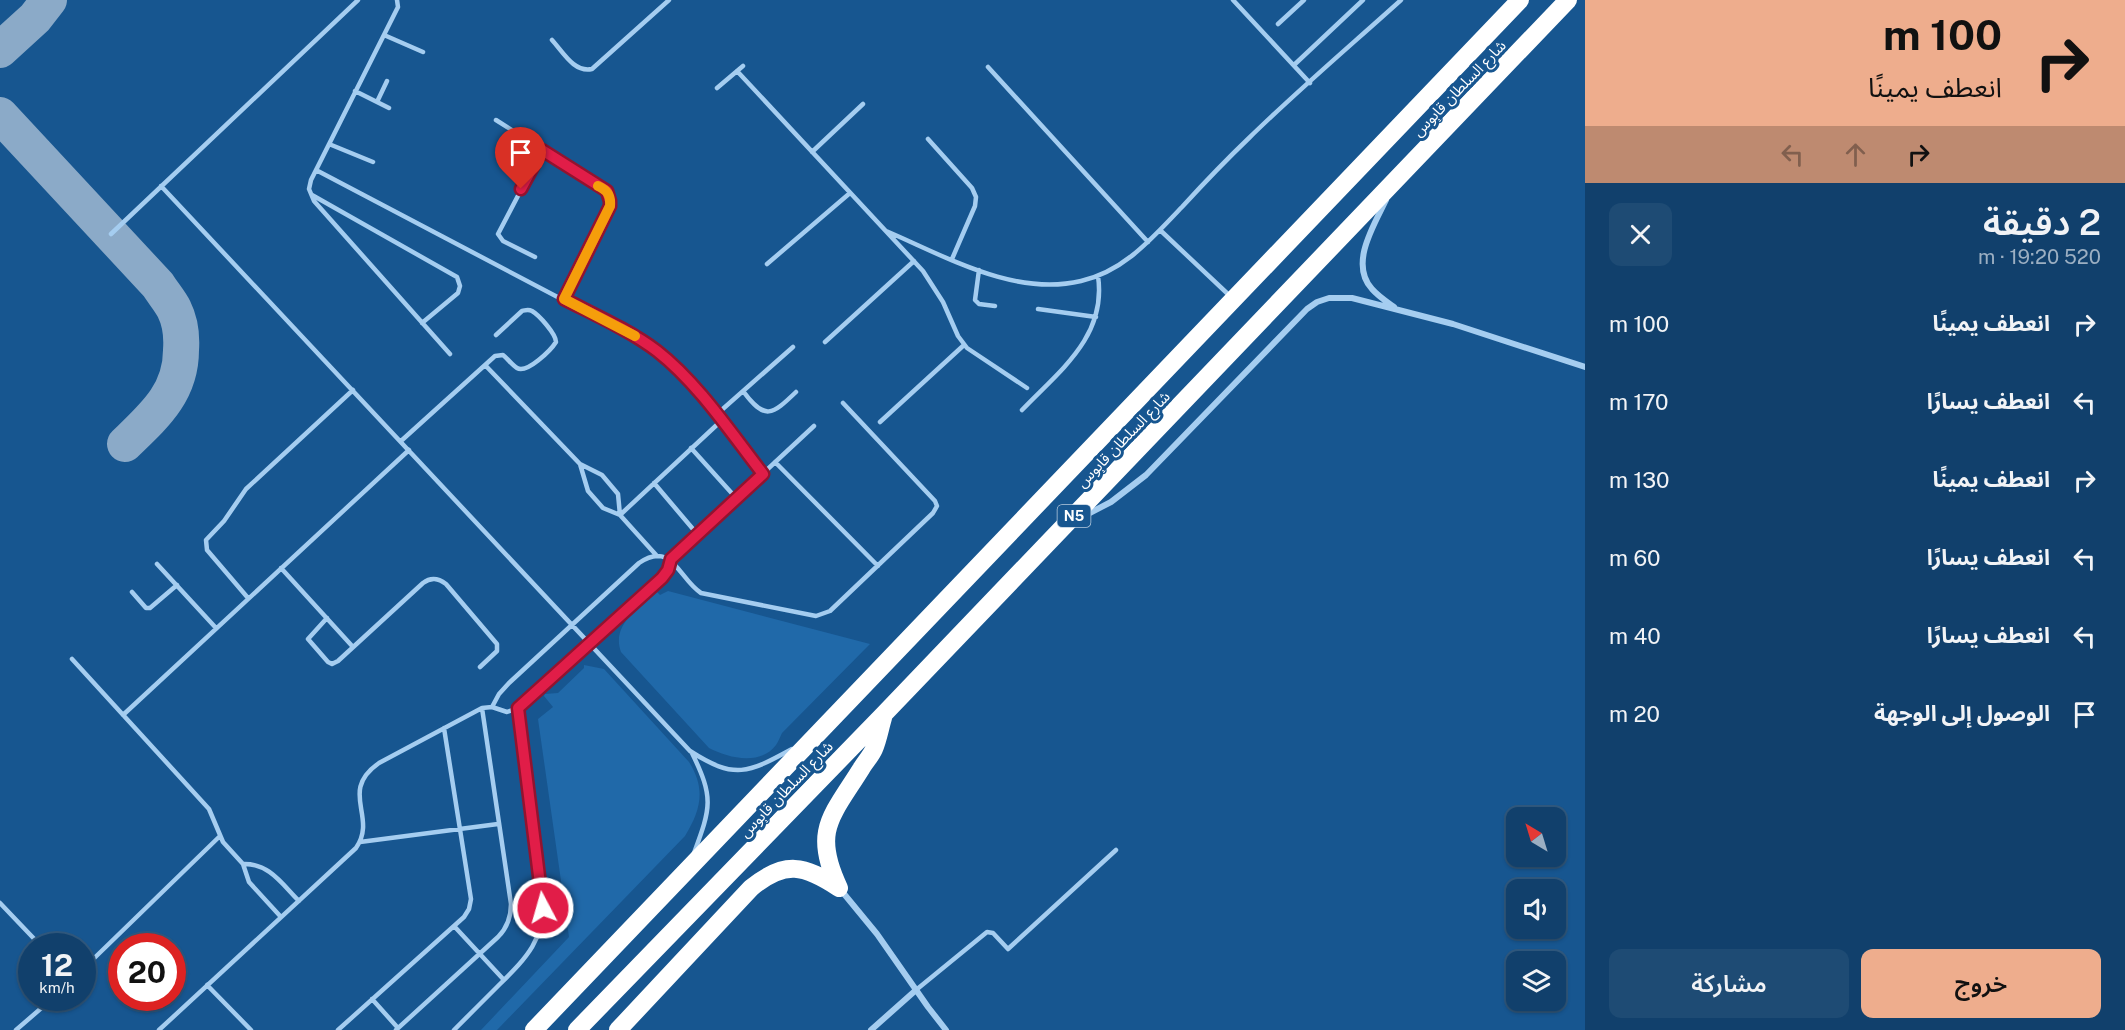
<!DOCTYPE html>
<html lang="ar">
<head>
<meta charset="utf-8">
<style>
  :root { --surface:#11406c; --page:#1e4b74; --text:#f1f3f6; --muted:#9cafc2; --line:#30597f; --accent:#eead8d }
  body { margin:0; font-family:"Public Sans","Noto Sans Arabic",sans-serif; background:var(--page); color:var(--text); direction:rtl; height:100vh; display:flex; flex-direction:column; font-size:22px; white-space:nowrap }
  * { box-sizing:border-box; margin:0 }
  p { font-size:20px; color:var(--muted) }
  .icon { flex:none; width:33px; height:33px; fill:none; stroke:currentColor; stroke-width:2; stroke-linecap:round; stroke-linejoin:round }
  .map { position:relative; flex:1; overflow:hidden; direction:ltr }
  .panel { display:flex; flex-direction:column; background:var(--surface); width:540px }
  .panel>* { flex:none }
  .guide { background:#eead8d; color:#111; overflow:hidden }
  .needle { width:39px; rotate:322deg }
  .buttons { position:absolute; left:1506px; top:807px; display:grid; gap:12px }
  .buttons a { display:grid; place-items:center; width:60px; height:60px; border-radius:12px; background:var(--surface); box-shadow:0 2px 4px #0004,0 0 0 2px var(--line); font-size:30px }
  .speed { position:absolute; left:18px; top:933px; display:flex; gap:12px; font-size:30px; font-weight:700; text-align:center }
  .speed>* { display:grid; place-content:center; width:78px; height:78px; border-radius:50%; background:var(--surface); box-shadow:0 2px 4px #0004,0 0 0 2px var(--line); line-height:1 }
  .speed small { font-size:15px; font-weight:400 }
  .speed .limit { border:9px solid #d22; background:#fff; color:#111 }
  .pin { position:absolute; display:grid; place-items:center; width:51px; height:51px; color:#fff; margin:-62px -26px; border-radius:50% 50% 50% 0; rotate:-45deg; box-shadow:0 0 6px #0007 }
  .pin .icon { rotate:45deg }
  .me { position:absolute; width:66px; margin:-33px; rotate:354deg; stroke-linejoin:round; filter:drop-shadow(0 0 4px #0008) }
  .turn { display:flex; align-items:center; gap:21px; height:126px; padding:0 24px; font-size:27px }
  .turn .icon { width:78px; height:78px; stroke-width:2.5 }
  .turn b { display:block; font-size:42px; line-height:51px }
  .lanes { display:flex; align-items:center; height:57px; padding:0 24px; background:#0003; justify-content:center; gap:30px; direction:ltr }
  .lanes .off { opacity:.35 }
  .round { display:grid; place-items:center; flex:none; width:63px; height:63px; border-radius:12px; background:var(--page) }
  .overview { display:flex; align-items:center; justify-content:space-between; height:102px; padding:0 24px }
  h1 { font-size:36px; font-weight:600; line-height:45px }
  .action { display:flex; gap:12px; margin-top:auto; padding:12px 24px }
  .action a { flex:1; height:69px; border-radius:12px; background:var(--accent); color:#111; font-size:24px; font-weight:600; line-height:69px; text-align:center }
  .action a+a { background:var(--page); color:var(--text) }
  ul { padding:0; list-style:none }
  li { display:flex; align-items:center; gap:18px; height:78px; padding:0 24px }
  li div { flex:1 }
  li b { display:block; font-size:22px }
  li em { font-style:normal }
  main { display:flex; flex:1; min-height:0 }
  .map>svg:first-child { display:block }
  .green { fill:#2069a9 }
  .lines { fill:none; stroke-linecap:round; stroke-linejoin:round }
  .taxiway { stroke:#8baac8; stroke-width:36 }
  .lane { stroke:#a5cdf0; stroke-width:4.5 }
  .street { stroke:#a5cdf0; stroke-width:6 }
  .highway { stroke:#fff; stroke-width:18 }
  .route-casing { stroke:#92132f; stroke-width:15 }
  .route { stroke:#e11d48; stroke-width:10 }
  .slow { stroke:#f59e0b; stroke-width:10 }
  .labels { text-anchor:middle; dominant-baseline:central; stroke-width:6; stroke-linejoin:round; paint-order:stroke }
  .shield { fill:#175690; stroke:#b9ccde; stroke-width:1.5 }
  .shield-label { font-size:14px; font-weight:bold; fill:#fff }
  .street-label { font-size:15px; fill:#fff; stroke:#175690 }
</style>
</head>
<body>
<main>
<section class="panel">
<div class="guide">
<div class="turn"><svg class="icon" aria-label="right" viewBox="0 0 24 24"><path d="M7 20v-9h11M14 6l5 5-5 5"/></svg><div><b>100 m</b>انعطف يمينًا</div></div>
<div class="lanes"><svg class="icon off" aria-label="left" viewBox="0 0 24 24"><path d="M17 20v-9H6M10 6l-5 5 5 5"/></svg><svg class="icon off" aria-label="ahead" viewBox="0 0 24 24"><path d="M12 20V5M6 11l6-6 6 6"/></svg><svg class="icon" aria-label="right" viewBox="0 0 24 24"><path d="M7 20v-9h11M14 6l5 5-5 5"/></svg></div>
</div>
<div class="overview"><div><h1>2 دقيقة</h1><p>520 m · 19:20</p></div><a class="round"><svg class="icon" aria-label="close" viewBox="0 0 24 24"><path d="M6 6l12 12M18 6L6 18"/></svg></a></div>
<ul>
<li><svg class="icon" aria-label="right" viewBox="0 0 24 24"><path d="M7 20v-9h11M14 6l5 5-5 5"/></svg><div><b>انعطف يمينًا</b></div><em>100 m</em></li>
<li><svg class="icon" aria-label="left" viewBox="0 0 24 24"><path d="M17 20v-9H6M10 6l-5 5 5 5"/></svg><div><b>انعطف يسارًا</b></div><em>170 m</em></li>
<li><svg class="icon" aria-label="right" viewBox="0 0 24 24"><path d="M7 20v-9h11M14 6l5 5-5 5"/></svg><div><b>انعطف يمينًا</b></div><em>130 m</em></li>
<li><svg class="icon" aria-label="left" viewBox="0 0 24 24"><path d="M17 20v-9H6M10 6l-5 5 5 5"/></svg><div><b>انعطف يسارًا</b></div><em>60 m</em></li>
<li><svg class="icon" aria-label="left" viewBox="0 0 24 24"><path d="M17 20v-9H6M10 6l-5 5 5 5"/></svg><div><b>انعطف يسارًا</b></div><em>40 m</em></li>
<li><svg class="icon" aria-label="arrive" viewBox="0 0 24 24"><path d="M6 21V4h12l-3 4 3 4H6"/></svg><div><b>الوصول إلى الوجهة</b></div><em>20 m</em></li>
</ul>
<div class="action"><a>خروج</a><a>مشاركة</a></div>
</section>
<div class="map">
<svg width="1585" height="1030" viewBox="0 0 1585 1030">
  <rect width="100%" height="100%" fill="#175690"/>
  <path class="green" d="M656,591L660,595L668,591L870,644L782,733C780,737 778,742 776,745C760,766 728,758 709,748L621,652C611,625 639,608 656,591Z
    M584,665L604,669L689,762C706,789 701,810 685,836L497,1030H481L569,937L538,719L553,707L544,696L545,694L558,693L584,668Z"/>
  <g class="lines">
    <path class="taxiway" d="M0,50L35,18L49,0
      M0,115L158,285C163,293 170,301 174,309C180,321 182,336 181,350C181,393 154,416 125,444"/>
    <path class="lane" d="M397,0L398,7L311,180L309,189L314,201L450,354
      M1233,0L1310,83
      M1278,24L1304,0
      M384,35L423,52
      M552,40C563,52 574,73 592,69L669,0
      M1294,65L1363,0
      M988,67L1148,242
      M737,71L923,271L943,302L958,336L967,348L1027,388
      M717,88L743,66
      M355,91L389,108
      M377,102L387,81
      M496,120L603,188C610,194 612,201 608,210L564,299
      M928,139L972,188L976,197L975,206L952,259
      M329,144L373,162
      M812,152L863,104
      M316,170L647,344L685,377L763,474
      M161,186L690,751C735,780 748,773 792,749
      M312,195L457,277L460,286L458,293L422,323
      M1160,230L1230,296
      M886,231C945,256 1014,297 1081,281C1125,271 1153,237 1182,207C1204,183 1226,160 1249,138C1298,90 1350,46 1401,0
      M111,234L358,0
      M535,257L503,241L498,234L542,150
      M767,264L850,193
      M979,270L975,300L979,304L995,306
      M1038,309L1096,317
      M825,342L914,261
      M485,365L580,464L602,475L618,494L620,515
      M743,391C765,421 772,415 796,392
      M1022,410C1059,371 1107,337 1098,276
      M716,415L793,347
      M880,422L964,345
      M401,441L495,356L503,355C508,359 512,365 517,368C527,374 551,350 556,342C556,334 539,315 532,311C528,309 527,310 522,311L496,335
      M691,448L737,499
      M775,462L878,566
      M580,464L588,491L603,508L620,515L657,556
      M654,483L698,535
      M620,515L721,421
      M157,564L216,628
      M281,568L353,647
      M132,592L146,608H150L177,585
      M248,598L207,550L206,540L224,521L246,489L353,390
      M327,618L308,639L328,662L332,664L338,661L423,583C431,577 438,578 446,584L497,644V651L480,667
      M72,659L209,809L223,842L243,864L249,882L281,917
      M492,707L499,694L509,683L639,563C672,540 679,579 701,593L816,616L830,611L933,513L937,506L935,501L843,403
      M123,715L409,450
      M692,753C714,798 711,807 694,853
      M360,842L498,824
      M243,864C269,863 282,884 299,901
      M0,903L41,946
      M454,926L504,980
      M82,970L220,836
      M207,985L251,1030
      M916,990L987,932L993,933L1008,949L1116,850
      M372,999L398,1028
      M16,1030L53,998
      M159,1030L356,848C378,816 338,792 379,763L482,708L492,707L507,712L518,708L662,578L668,570L671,559L814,426
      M338,1030L464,917L469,909L471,899L444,728
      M396,1030L498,937C507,928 511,918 511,904L482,708
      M454,1030C468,1016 483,1001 497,987C525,959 545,941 543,899L518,708"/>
    <path class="street" d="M1386,200C1374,225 1349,264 1372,289C1378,296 1387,302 1394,307
      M1082,517L1111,502L1146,475L1307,309L1317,302L1329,298H1352L1453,324L1585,367
      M840,889L877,934L928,1007L946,1030
      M871,1030L916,990"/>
    <path class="highway" d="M839,888C812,831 831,817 861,769C865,762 871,756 874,749C878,740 880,728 883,718
      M534,1030L1520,0
      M577,1030L884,714L1568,0
      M618,1030L751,888C785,860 804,865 839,888"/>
  </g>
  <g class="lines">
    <g class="route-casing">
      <path id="route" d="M521,189L542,150L607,191L610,201V206L564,299C595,315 629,330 657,351C698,383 731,433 763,474L671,559L668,570L662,578L518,708L543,908"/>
    </g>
    <use href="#route" class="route"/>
    <path class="slow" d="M598,186C607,190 611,195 610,206L564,299L635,336"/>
  </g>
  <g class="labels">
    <rect class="shield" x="1057.5" y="505" width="33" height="22" rx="4.5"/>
    <g class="shield-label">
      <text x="1074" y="516">N5</text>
    </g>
    <g class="street-label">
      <text transform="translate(1459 88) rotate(-46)">شارع السلطان قابوس</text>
      <text transform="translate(1123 439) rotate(-46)">شارع السلطان قابوس</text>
      <text transform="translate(786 789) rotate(-46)">شارع السلطان قابوس</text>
    </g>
  </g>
</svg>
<div class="buttons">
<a><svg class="needle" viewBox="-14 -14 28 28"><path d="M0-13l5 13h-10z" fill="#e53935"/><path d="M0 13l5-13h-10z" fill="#9cafc2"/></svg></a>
<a><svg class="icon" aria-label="sound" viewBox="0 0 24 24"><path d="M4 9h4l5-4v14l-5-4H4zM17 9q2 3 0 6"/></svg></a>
<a><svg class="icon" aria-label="layers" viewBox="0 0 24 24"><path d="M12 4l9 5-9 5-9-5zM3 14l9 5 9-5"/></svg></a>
</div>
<div class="speed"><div>12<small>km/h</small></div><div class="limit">20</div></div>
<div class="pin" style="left:521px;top:189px;background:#d93025"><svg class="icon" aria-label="arrive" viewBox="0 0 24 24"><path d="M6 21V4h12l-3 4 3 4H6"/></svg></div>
<svg class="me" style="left:543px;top:908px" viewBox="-20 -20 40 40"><circle r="17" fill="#e11d48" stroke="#fff" stroke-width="3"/><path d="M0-11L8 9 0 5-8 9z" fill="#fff"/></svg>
</div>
</main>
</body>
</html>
